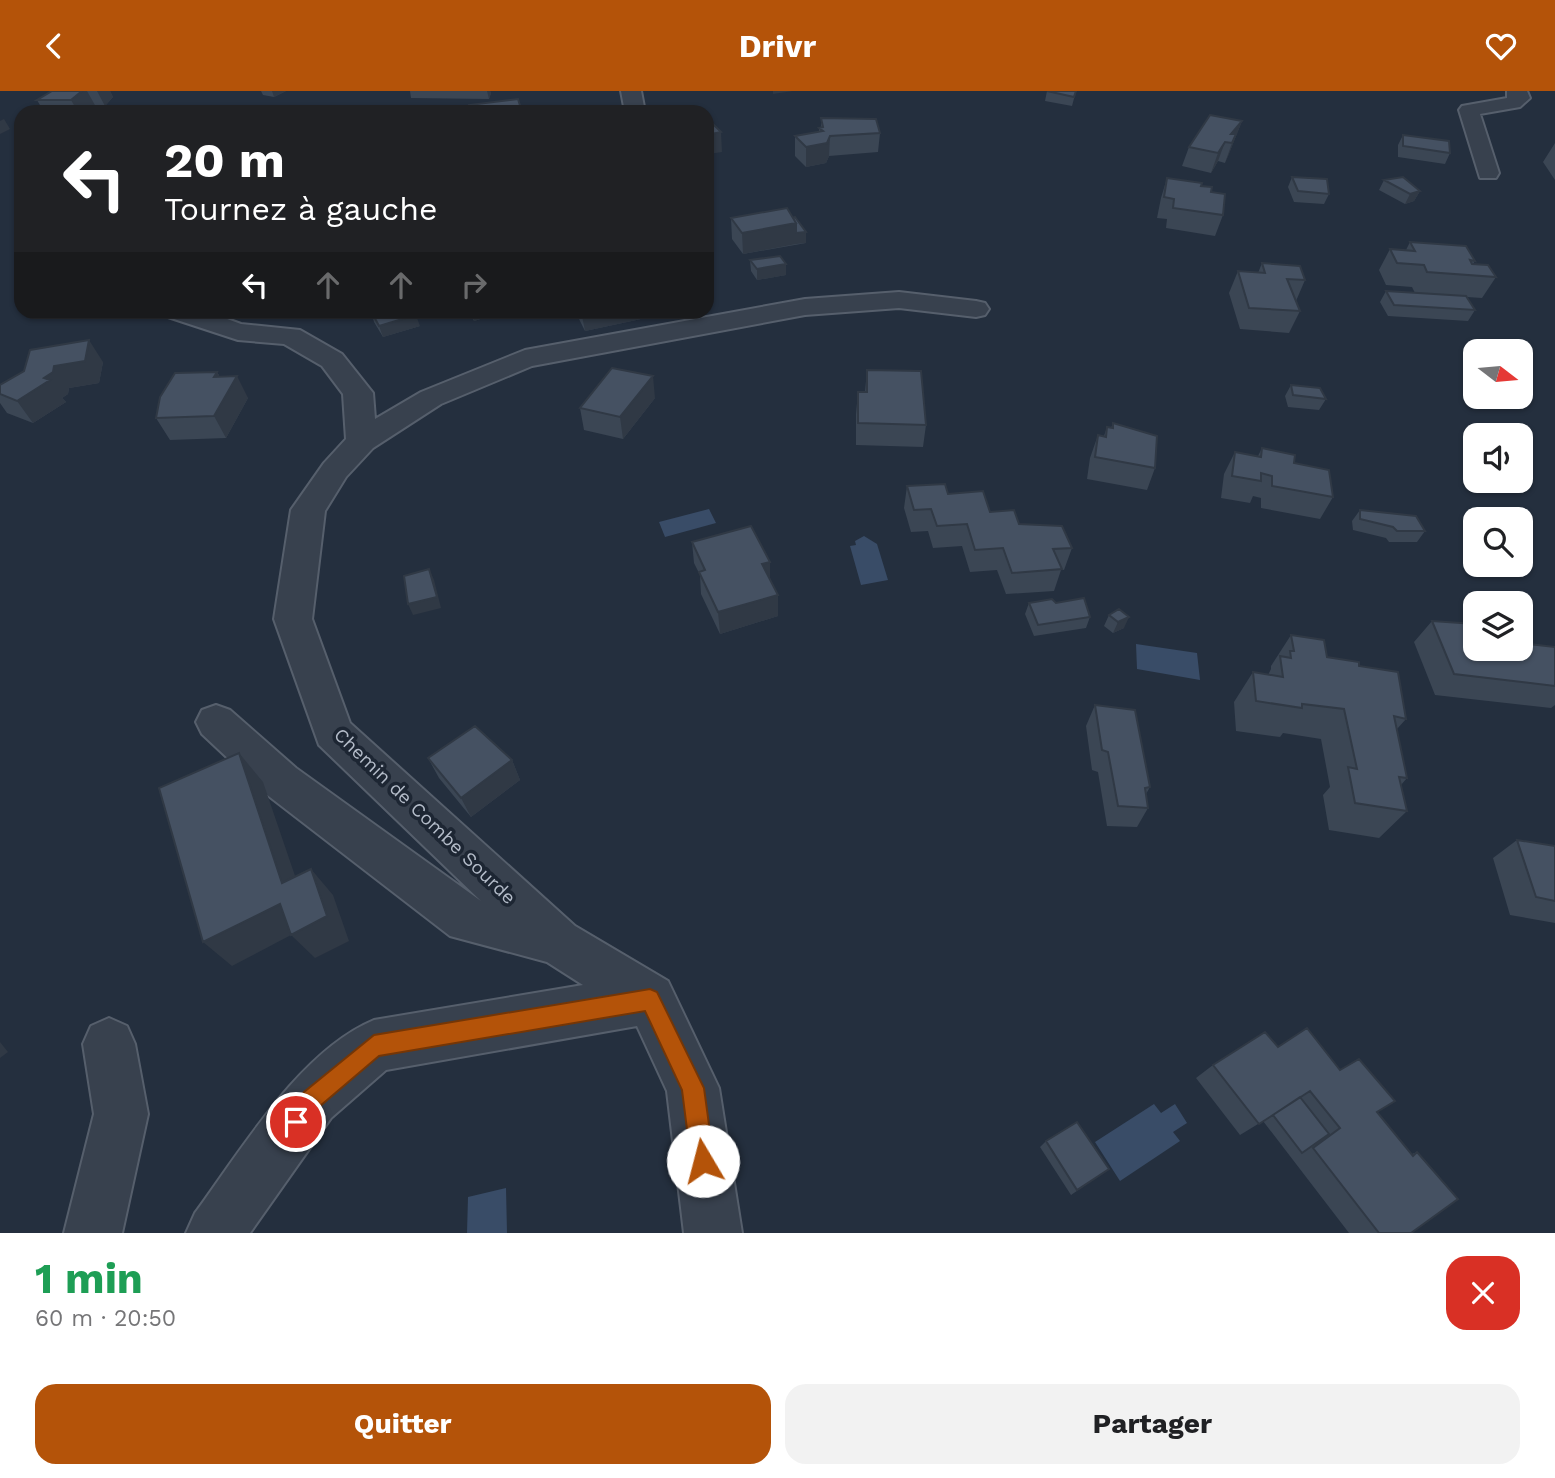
<!DOCTYPE html>
<html lang="fr">
<head>
<meta charset="utf-8">
<style>
  :root { --surface:#fff; --page:#f2f2f2; --text:#202124; --muted:#757577; --accent:#b45309 }
  body { margin:0; font-family:"Work Sans",sans-serif; background:var(--page); color:var(--text); height:100vh; display:flex; flex-direction:column; font-size:26px; white-space:nowrap }
  * { box-sizing:border-box; margin:0 }
  p { font-size:23px; color:var(--muted) }
  .icon { flex:none; width:38px; height:38px; fill:none; stroke:currentColor; stroke-width:2; stroke-linecap:round; stroke-linejoin:round }
  .map { position:relative; height:1142px; overflow:hidden }
  .details { display:flex; flex-direction:column; background:var(--surface); flex:1 }
  .details>* { flex:none }
  .banner { position:absolute; left:14px; top:14px; width:700px; height:214px; border-radius:21px; box-shadow:0 2px 5px #0004; background:#202124; color:#fff; overflow:hidden }
  .needle { width:46px; rotate:106deg }
  .fabs { position:absolute; left:1463px; top:248px; display:grid; gap:14px }
  .fabs a { display:grid; place-items:center; width:70px; height:70px; border-radius:14px; background:var(--surface); box-shadow:0 2px 5px #0004; font-size:35px }
  .pin { position:absolute; display:grid; place-items:center; width:60px; height:60px; color:#fff; margin:-30px; border:4px solid #fff; border-radius:50%; box-shadow:0 2px 7px #0007 }
  .me { position:absolute; width:77px; margin:-38px; rotate:352deg; stroke-linejoin:round; filter:drop-shadow(0 0 5px #0008) }
  .turn { display:flex; align-items:center; gap:24px; height:147px; padding:0 35px; font-size:32px }
  .turn .icon { width:91px; height:91px; stroke-width:2.5 }
  .turn b { display:block; font-size:49px; line-height:60px }
  .lanes { display:flex; align-items:center; height:66px; padding:0 35px; background:#0003; justify-content:center; gap:35px; direction:ltr }
  .lanes .off { opacity:.35 }
  .round { display:grid; place-items:center; flex:none; width:74px; height:74px; border-radius:21px; background:var(--page) }
  .summary { display:flex; align-items:center; justify-content:space-between; height:119px; padding:0 35px }
  h1 { font-size:42px; font-weight:700; line-height:52px; color:#1e9e55 }
  .primary-button { display:flex; gap:14px; margin-top:auto; padding:14px 35px }
  .primary-button a { flex:1; height:80px; border-radius:21px; background:var(--accent); color:#fff; font-size:28px; font-weight:700; line-height:80px; text-align:center }
  .primary-button a+a { background:var(--page); color:var(--text) }
  header { display:flex; justify-content:space-between; align-items:center; height:91px; padding:0 35px; background:var(--accent); color:#fff; font-size:32px; font-weight:700 }
  .map>svg:first-child { display:block }
  .water { fill:#394c67 }
  .lines { fill:none; stroke-linecap:round; stroke-linejoin:round }
  .minor-casing { stroke:#565f6c; stroke-width:4 }
  .minor { fill:#38414e; fill-rule:evenodd }
  .wall { fill:#3b4654 }
  .shaded-wall { fill:#303945 }
  .building { fill:#455162; stroke:#303945; stroke-width:2 }
  .route { fill:#b45309; stroke:#753606; stroke-width:2 }
  .labels { text-anchor:middle; dominant-baseline:central; stroke-width:7; stroke-linejoin:round; paint-order:stroke }
  .street-label { font-size:19px; fill:#b4bcc9; stroke:#1d2633 }
</style>
</head>
<body>
<header><svg class="icon" aria-label="back" viewBox="0 0 24 24"><path d="M15 5l-7 7 7 7"/></svg>Drivr<svg class="icon" aria-label="heart" viewBox="0 0 24 24"><path d="M12 20l-8-8c-3-5 5-10 8-4 3-6 11-1 8 4z"/></svg></header>
<div class="map">
<svg width="1555" height="1142" viewBox="0 0 1555 1142">
  <rect width="100%" height="100%" fill="#242f3e"/>
  <path class="water" d="M709,418L716,432L665,446L659,431Z
    M864,445L877,453L888,489L861,494L850,455L856,454L855,450Z
    M1136,553L1197,562L1200,589L1137,578Z
    M1154,1013L1161,1022L1175,1013L1187,1032L1173,1041L1180,1050L1120,1090L1095,1051Z
    M506,1097L507,1142H467L468,1106Z"/>
  <g class="lines">
    <g class="minor-casing">
      <path id="minor" d="M621,0H641L645,21H625Z
        M1507,0H1527L1530,7L1520,16L1480,23L1499,82L1496,87H1480L1459,19L1462,15L1507,7Z
        M899,201L976,210L985,212L989,218L985,224L976,226L899,217L805,224L532,275L441,313L373,357L346,386L325,420L312,528L350,632L575,835L668,890L719,997L742,1142H684L667,1000L637,935L386,979L331,1027L250,1142H186L195,1122C242,1058 300,960 374,929L583,894L547,871L450,845L266,703L202,643L196,631L202,619L216,614L230,619L296,677L481,810L319,654L274,528L291,419L324,372L346,348L343,303L322,275L284,253L238,249L168,226L164,220H205L241,233L300,239L342,263L373,302L375,328L421,301L525,259L805,208Z
        M109,927L127,935L135,953L148,1023L122,1142H64L94,1023L83,953L91,935Z"/>
    </g>
    <use href="#minor" class="minor"/>
  </g>
  <path class="wall" d="M52,0H110L113,6L105,15L96,16L90,21H94H44L37,9Z
    M261,0H286L274,6L263,4Z
    M410,0H490L491,2L489,8L411,7Z
    M1047,0H1076L1072,15L1045,10Z
    M821,27L880,42L878,61L829,65L826,72L806,76L795,65V45L819,41V37H821Z
    M1242,30L1225,72L1218,70L1211,82L1182,75L1189,56Z
    M1403,44L1450,62L1445,73L1398,66V54Z
    M1555,52V89L1543,71Z
    M1292,86L1329,103L1324,113L1294,111L1288,96Z
    M1167,87L1201,95L1211,101L1223,124L1215,145L1166,137L1167,128L1157,127L1161,107Z
    M1384,89L1420,100L1414,110L1405,113L1379,99Z
    M731,127L806,141V152L743,163L732,148Z
    M1410,151L1475,170L1473,173L1496,186L1482,207L1467,206L1475,219L1468,230L1388,225L1380,211L1386,200L1415,202L1412,196L1386,194L1379,179L1390,158L1406,159Z
    M750,169L786,184L757,189L751,180Z
    M1262,172L1305,189L1296,210L1300,220L1289,242L1240,238L1229,202L1238,180L1258,182Z
    M371,220L420,235L383,246L374,231Z
    M468,220H506L474,230Z
    M575,220H640L641,228L585,240Z
    M103,271L99,292L69,297L68,303L62,307L66,311L33,332L7,322L0,312V294Z
    M867,279L926,334L923,356L856,354V323L858,301H865Z
    M217,281L220,286L248,307L226,347L170,349L156,327Z
    M1291,294L1326,308L1319,319L1288,316L1285,305Z
    M655,307L623,348L584,339L580,317Z
    M1113,332L1155,377L1147,399L1087,388L1090,367L1098,344L1104,345L1107,336L1111,337Z
    M1262,357L1294,372L1333,406L1320,428L1261,417V407L1253,405L1250,412L1221,407L1224,383L1235,361L1258,365Z
    M907,395L948,403L1072,457L1064,479H1061L1054,500L1006,503L997,479L970,481L962,455L933,457L928,440L911,441L904,417Z
    M1360,419L1425,440L1417,451H1389L1386,447L1353,439L1352,430Z
    M692,451L770,489L778,504V525L720,543L701,503L700,484L694,472Z
    M1029,512L1090,526L1086,537L1034,545L1025,523Z
    M1109,524L1124,537L1113,542L1104,535Z
    M1432,530L1529,553L1555,557V614L1551,617L1435,604L1414,551Z
    M1291,544L1327,566L1359,575L1406,628L1397,638L1407,687L1401,694L1407,720L1379,747L1329,739L1323,704L1330,696L1321,648L1283,642L1280,646L1236,640L1234,611L1253,581L1268,584L1271,578V575Z
    M1095,614L1150,696L1146,703L1148,717L1137,736L1107,735L1098,681L1092,679L1086,635Z
    M428,667L512,669L520,689L471,726L439,687Z
    M1517,749L1555,755V832L1510,824L1493,767Z
    M1278,956L1340,979L1412,1063L1417,1061L1411,1142H1349L1263,1030L1240,1044L1196,987L1213,974Z
    M1046,1050L1109,1078L1071,1104L1040,1056Z"/>
  <path class="shaded-wall" d="M82,0H87L96,16L90,21H78L71,9Z
    M97,0H110L113,6L105,15Z
    M272,0H286L274,6Z
    M487,0H490L491,2L489,8Z
    M773,0H793L773,3Z
    M4,28L10,38L0,43V30Z
    M1242,30L1229,63L1225,72L1232,52L1231,43Z
    M721,41L722,61L709,63V75L707,76V44Z
    M830,45L829,65L826,72L806,76V56Z
    M1225,51L1218,70L1211,82L1218,62Z
    M1420,100L1414,110L1405,113L1410,103Z
    M796,132V153L743,163L742,142Z
    M806,141V152L796,153V142Z
    M786,173V184L757,189V178Z
    M471,220H506L474,230Z
    M581,220H640L641,228L585,240Z
    M416,224L420,235L383,246L379,235Z
    M89,249L103,271L99,292L69,297L68,303L62,307L66,311L33,332L17,310L54,275Z
    M217,281L228,301L237,285L248,307L226,347L214,325V286Z
    M653,285L655,307L623,348L620,326Z
    M770,471V493L762,473Z
    M429,478L434,489L441,517L413,524L408,513Z
    M778,504V525L720,543L718,521Z
    M1129,526L1124,537L1113,542L1118,531Z
    M239,662L263,691L306,817L282,792Z
    M512,669L520,689L471,726L461,707Z
    M311,778L333,804L349,850L315,867L291,844L232,875L203,851Z
    M0,951L8,961L0,967Z"/>
  <path class="building" d="M52,0H82L71,9H37Z
    M1047,0H1076L1074,6Z
    M518,8L522,21H470L469,14Z
    M1210,24L1242,30L1231,43H1236L1232,52L1225,51L1218,62L1189,56Z
    M821,27L876,28L880,42L830,45L827,52L806,56L795,45L823,40L819,37L823,36Z
    M707,30H710L721,41L707,44Z
    M1403,44L1449,50L1450,62L1403,55Z
    M1292,86L1327,88L1329,103L1298,100Z
    M1403,86L1420,100L1410,103L1384,89Z
    M1167,87L1202,92L1201,95L1212,96L1211,101L1225,103L1223,124L1173,117L1174,108L1164,106Z
    M787,117L796,132L742,142L731,127Z
    M795,126L806,141L796,142V132L793,127Z
    M1410,151L1466,155L1475,170L1470,169L1472,173L1488,174L1496,186L1427,181L1424,174L1397,172L1390,158L1415,160Z
    M780,165L786,173L757,178L750,169Z
    M1262,172L1300,175L1305,189L1287,188L1300,220L1249,217L1238,180L1265,182Z
    M1386,200L1466,205L1475,219L1394,214Z
    M371,220H414L416,224L379,235Z
    M89,249L85,270L54,275L53,281L44,287L50,289L17,310L0,303V294L24,280L30,259Z
    M612,277L653,285L620,326L580,317Z
    M867,279L921,280L926,334L858,332V301H867Z
    M217,281L214,286L237,285L214,325L156,327L160,306L175,282Z
    M1291,294L1320,297L1326,308L1293,304Z
    M1113,332L1157,345L1155,377L1095,366L1098,344L1106,346L1107,336L1113,337Z
    M1262,357L1295,364L1294,372L1329,379L1333,406L1272,395V385L1261,382V390L1232,385L1235,361L1261,366Z
    M945,393L948,403L983,400L990,421L1014,419L1019,433L1062,435L1072,457L1053,458L1062,478L1012,482L1003,457L975,459L967,433L937,435L931,418L914,419L907,395Z
    M1360,419L1416,425L1425,440H1397L1393,436L1360,428Z
    M751,435L770,471L762,473L778,504L718,521L699,481L705,479L692,451Z
    M429,478L437,506L408,513L404,485Z
    M1084,507L1090,526L1038,534L1029,512L1052,508L1056,512Z
    M1119,518L1129,526L1118,531L1109,524Z
    M1432,530L1475,533V558H1521V537L1529,553L1555,556V595L1454,583Z
    M1291,544L1324,549L1327,566L1359,571V575L1398,581L1406,628L1394,625L1407,687L1399,686L1407,720L1355,712L1348,676L1357,678L1344,618L1302,613V617L1256,610L1253,581L1283,586L1280,565L1291,567L1290,560H1294Z
    M1095,614L1135,619L1150,696L1145,697L1148,717L1118,715L1108,661L1102,659Z
    M475,635L512,669L461,707L428,667Z
    M239,662L282,792L311,778L327,825L291,844L280,813L203,851L159,697Z
    M1517,749L1555,755V810L1536,806Z
    M1307,937L1340,979L1359,968L1395,1010L1377,1021L1413,1065L1417,1061L1458,1108L1411,1142H1379L1313,1057L1340,1037L1310,1000L1259,1033L1213,974L1265,941L1278,956Z
    M1300,1006L1329,1043L1302,1062L1273,1024Z
    M1077,1031L1109,1078L1077,1099L1046,1050Z"/>
  <path class="route" d="M650,898L657,901L704,997L714,1070L711,1078L703,1081L695,1078L691,1070L682,999L645,920L379,965L319,1016L303,1038L296,1042L288,1038L284,1031L304,1001L374,944Z"/>
  <g class="labels">
    <g class="street-label">
      <text transform="translate(425 725) rotate(44)">Chemin de Combe Sourde</text>
    </g>
  </g>
</svg>
<div class="fabs">
<a><svg class="needle" viewBox="-14 -14 28 28"><path d="M0-13l5 13h-10z" fill="#e53935"/><path d="M0 13l5-13h-10z" fill="#757577"/></svg></a>
<a><svg class="icon" aria-label="sound" viewBox="0 0 24 24"><path d="M4 9h4l5-4v14l-5-4H4zM17 9q2 3 0 6"/></svg></a>
<a><svg class="icon" aria-label="search" viewBox="0 0 24 24"><circle cx="10" cy="10" r="6"/><path d="M15 15l6 6"/></svg></a>
<a><svg class="icon" aria-label="layers" viewBox="0 0 24 24"><path d="M12 4l9 5-9 5-9-5zM3 14l9 5 9-5"/></svg></a>
</div>
<div class="pin" style="left:296px;top:1031px;background:#d93025"><svg class="icon" aria-label="arrive" viewBox="0 0 24 24"><path d="M6 21V4h12l-3 4 3 4H6"/></svg></div>
<svg class="me" style="left:703px;top:1070px" viewBox="-20 -20 40 40"><circle r="19" fill="#fff"/><path d="M0-13L10 11 0 6-10 11z" fill="#b45309"/></svg>
<div class="banner">
<div class="turn"><svg class="icon" aria-label="left" viewBox="0 0 24 24"><path d="M17 20v-9H6M10 6l-5 5 5 5"/></svg><div><b>20 m</b>Tournez à gauche</div></div>
<div class="lanes"><svg class="icon" aria-label="left" viewBox="0 0 24 24"><path d="M17 20v-9H6M10 6l-5 5 5 5"/></svg><svg class="icon off" aria-label="ahead" viewBox="0 0 24 24"><path d="M12 20V5M6 11l6-6 6 6"/></svg><svg class="icon off" aria-label="ahead" viewBox="0 0 24 24"><path d="M12 20V5M6 11l6-6 6 6"/></svg><svg class="icon off" aria-label="right" viewBox="0 0 24 24"><path d="M7 20v-9h11M14 6l5 5-5 5"/></svg></div>
</div>
</div>
<section class="details">
<div class="summary"><div><h1>1 min</h1><p>60 m · 20:50</p></div><a class="round" style="background:#d93025;color:#fff"><svg class="icon" aria-label="close" viewBox="0 0 24 24"><path d="M6 6l12 12M18 6L6 18"/></svg></a></div>
<div class="primary-button"><a>Quitter</a><a>Partager</a></div>
</section>
</body>
</html>
